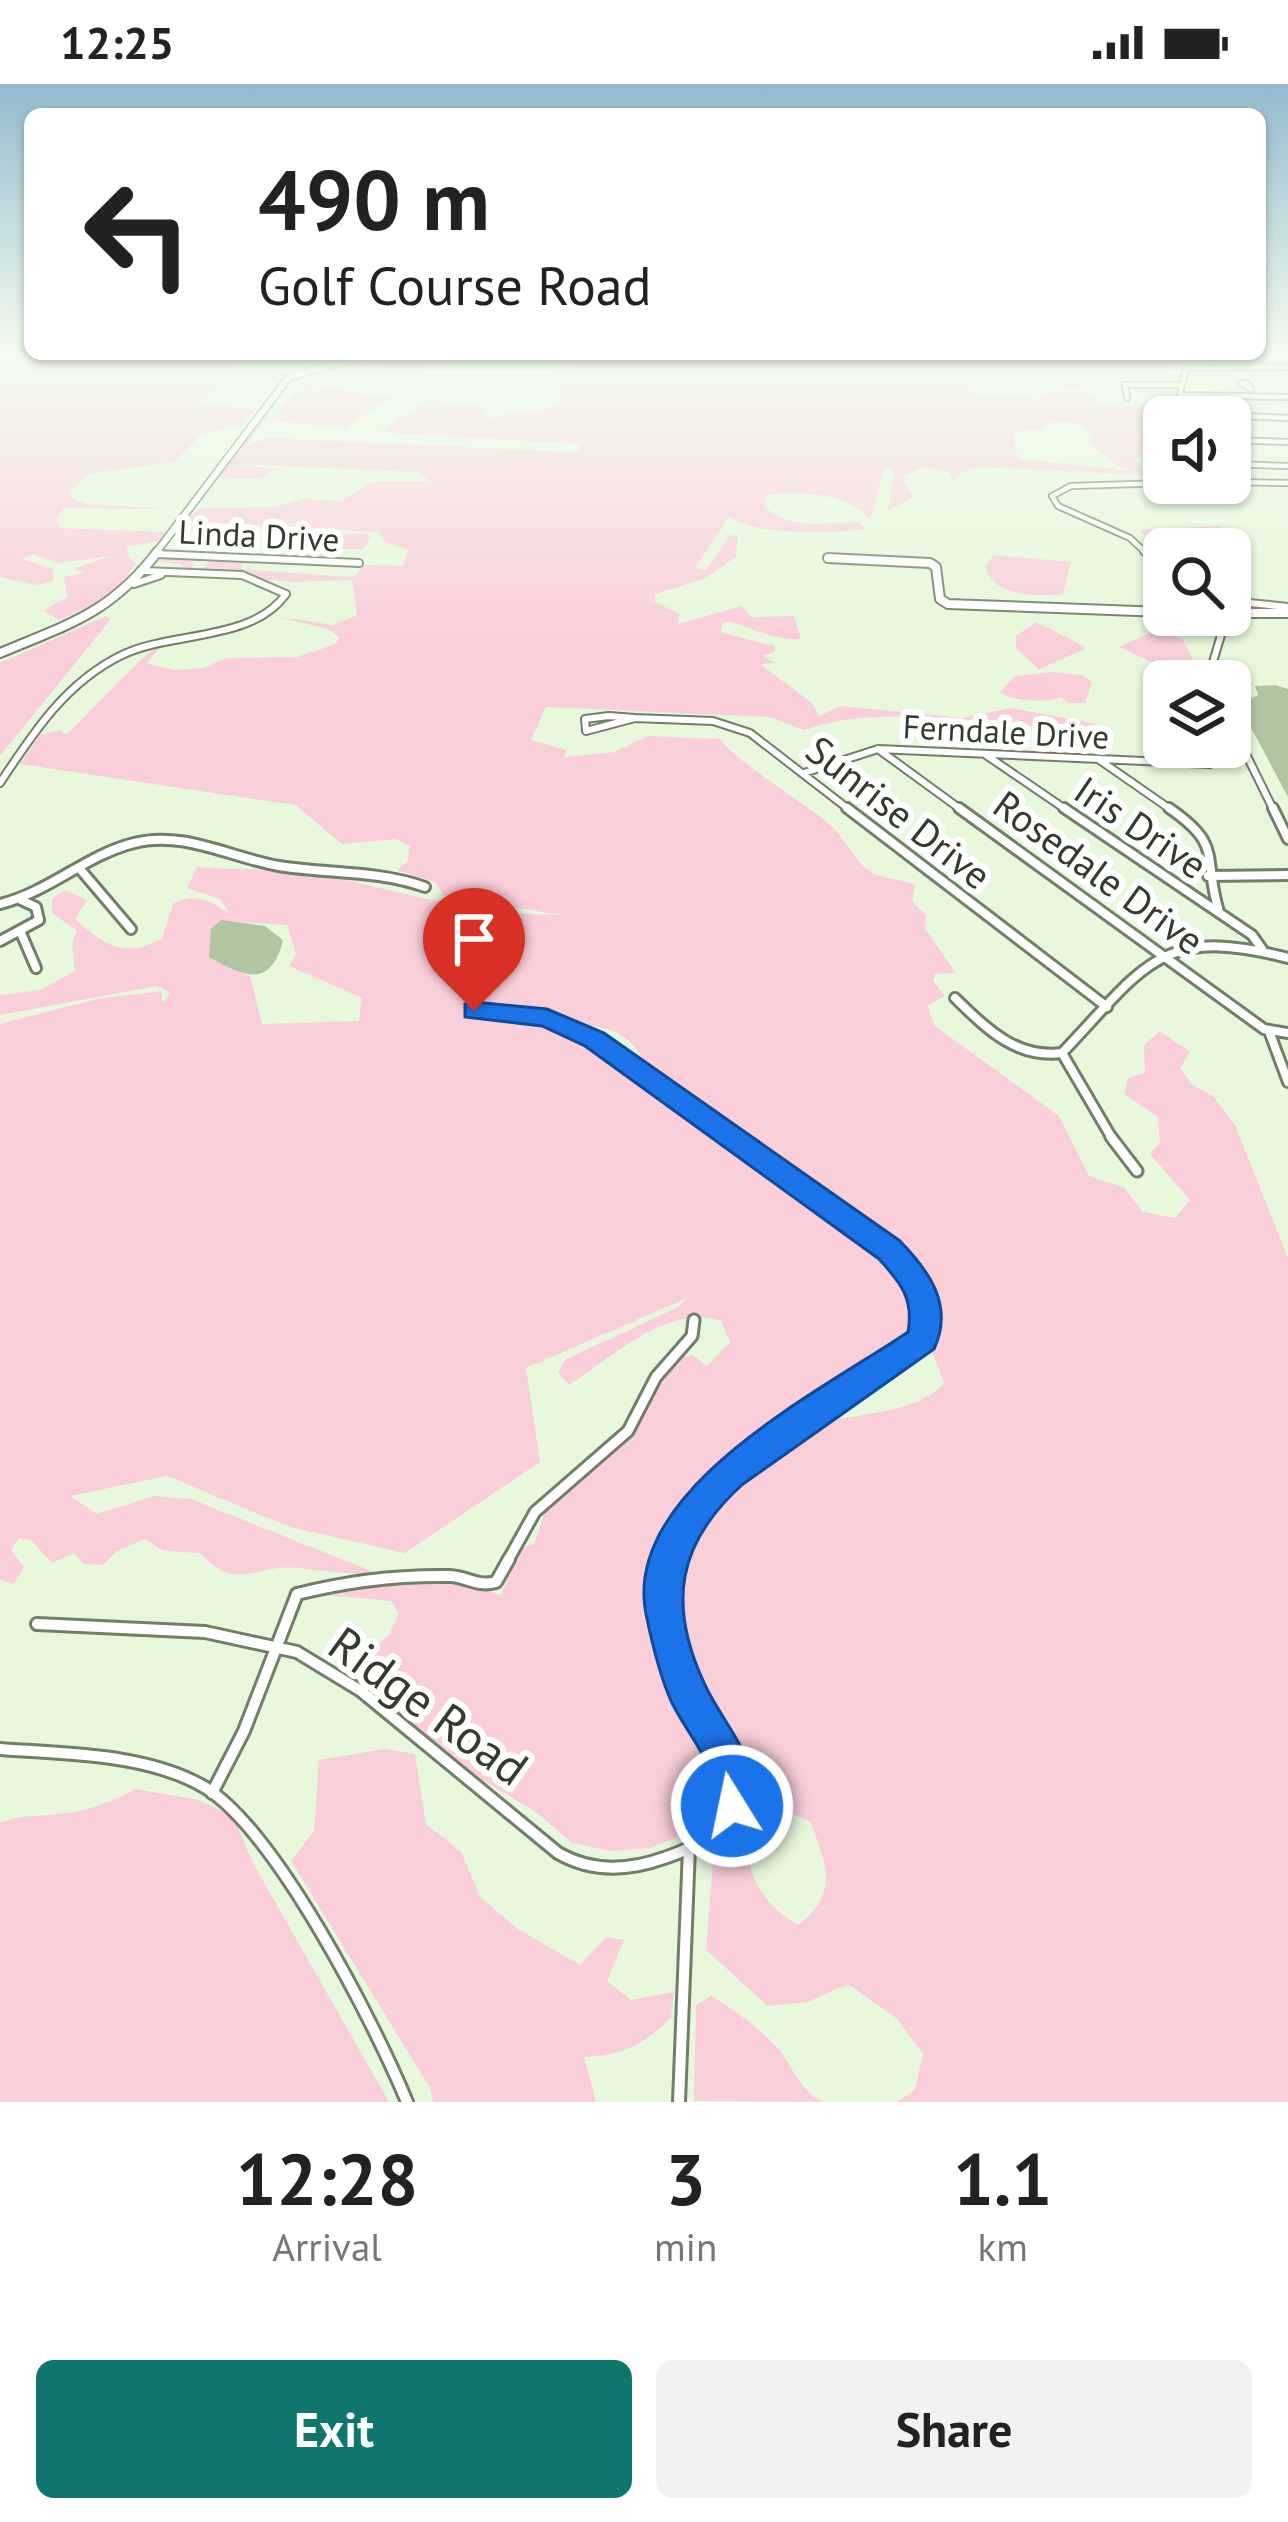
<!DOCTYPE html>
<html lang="en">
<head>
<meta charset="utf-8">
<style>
  :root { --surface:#fff; --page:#f2f2f2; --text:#222; --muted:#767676; --accent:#0f766e }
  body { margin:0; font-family:"PT Sans",sans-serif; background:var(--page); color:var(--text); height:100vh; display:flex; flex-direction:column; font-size:45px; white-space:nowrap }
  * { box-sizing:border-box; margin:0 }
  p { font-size:39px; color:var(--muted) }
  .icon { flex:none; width:66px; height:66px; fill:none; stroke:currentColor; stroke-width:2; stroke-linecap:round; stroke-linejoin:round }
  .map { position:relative; height:2018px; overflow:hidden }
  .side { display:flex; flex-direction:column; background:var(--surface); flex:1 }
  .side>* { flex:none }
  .hud { position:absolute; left:24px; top:24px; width:1242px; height:252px; border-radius:18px; box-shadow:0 3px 9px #0004; background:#fff; color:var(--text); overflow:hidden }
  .tools { position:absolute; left:1143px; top:312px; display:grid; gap:24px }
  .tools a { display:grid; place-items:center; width:108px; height:108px; border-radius:18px; background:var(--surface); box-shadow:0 3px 9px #0004; font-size:60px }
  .pin { position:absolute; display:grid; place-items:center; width:102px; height:102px; color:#fff; margin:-123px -51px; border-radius:50% 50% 50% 0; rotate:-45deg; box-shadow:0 0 12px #0007 }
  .pin .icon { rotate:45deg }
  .me { position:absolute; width:132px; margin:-66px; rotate:350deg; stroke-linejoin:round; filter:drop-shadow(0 0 9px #0008) }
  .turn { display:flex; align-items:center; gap:42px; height:252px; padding:0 36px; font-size:54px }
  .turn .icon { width:156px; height:156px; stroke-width:2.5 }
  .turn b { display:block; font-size:84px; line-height:102px }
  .eta { display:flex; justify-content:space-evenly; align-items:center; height:204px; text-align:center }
  .eta b { font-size:72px; font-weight:700; line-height:84px }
  .action { display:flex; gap:24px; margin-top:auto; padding:24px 36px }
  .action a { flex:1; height:138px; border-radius:18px; background:var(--accent); color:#fff; font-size:48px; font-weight:700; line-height:138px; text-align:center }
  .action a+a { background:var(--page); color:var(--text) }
  .status { display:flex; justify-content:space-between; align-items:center; height:84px; padding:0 60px; background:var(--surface); direction:ltr }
  .status svg { height:33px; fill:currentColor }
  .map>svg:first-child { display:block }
  .green { fill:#facfda; fill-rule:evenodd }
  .water { fill:#b1c5a3 }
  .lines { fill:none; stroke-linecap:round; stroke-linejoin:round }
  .minor-far4-casing { stroke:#707f66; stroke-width:8 }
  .minor-far3-casing { stroke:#707f66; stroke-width:10 }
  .minor-far2-casing { stroke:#707f66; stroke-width:14 }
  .minor-far1-casing { stroke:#707f66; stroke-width:15 }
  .minor-casing { stroke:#707f66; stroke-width:16 }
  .tertiary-far1-casing { stroke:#707f66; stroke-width:9 }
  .tertiary-casing { stroke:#707f66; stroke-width:12 }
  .minor-far4 { stroke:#fff; stroke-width:4.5 }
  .minor-far3 { stroke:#fff; stroke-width:6 }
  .minor-far2 { stroke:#fff; stroke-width:8 }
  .minor-far1 { stroke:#fff; stroke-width:9 }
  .minor { stroke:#fff; stroke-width:10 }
  .tertiary-far1 { stroke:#fff; stroke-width:6 }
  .tertiary { stroke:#fff; stroke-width:8 }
  .route { fill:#1a73e8; stroke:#114b97; stroke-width:3 }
  .labels { text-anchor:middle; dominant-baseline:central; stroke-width:12; stroke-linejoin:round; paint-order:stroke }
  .far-street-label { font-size:33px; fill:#333a2e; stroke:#fff }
  .street-label { font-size:39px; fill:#333a2e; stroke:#fff }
  .near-street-label { font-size:48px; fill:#333a2e; stroke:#fff }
</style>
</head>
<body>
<div class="status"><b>12:25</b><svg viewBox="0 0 49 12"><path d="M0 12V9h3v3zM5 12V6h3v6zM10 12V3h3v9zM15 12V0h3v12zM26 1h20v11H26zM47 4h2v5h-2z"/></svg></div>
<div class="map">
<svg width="1288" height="2018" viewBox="0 0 1288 2018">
  <rect width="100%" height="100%" fill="#e7f8dc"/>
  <path class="green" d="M21,268L240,270L231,286L284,288L278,296L227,299L203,317L191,318L257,325L243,341L203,349L174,378L88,390L70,407L71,414L88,420L168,425L64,424L55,436L61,444L167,448L158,457L127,463L128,472L136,479L113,511L60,536L43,527L67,513L64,493L84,489L73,485L111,472L59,479L32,470L23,475L53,485V497L37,501L0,493V278Z
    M590,270H1132L1180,277L1173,282L1183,283L1153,294L1097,289L1091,299H1084L1086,306L1023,297L968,304L979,311L1039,315L1048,308L1085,309L1101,320L1142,323L1159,350L1164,371L1145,370L1135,376L1146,388L1164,392L978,383L960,389L953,398L950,389L924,383L902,393L913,413L888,427L894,385L885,382L870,437C853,408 795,407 766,411L764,422C787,447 828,438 860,438L864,445C833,450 753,452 730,432L695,484L706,486L730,451L738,452L736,473L704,495L655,510V518L679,530L678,540L742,522L751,533L794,532L801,555C767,557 743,537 724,538L720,548L774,562L775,568L763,572L775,579L760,580L812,619L819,632L841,622L963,634L1010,624L1092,639L1103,649C1016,645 885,616 804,646L769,633L546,623L531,656L566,666L565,673L615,668L648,652L720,655C731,674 807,721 828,739C844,752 854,777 871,788C882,795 902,795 915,801L912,817L926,831L925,845L956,889L935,890L933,897L945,912L927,921L935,942L1059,1032L1089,1092L1124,1104L1143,1128L1175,1134L1190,1116L1150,1070L1160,1058L1158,1033L1124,1010L1128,995L1145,988L1144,961L1160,947L1190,968L1180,984L1191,1000L1213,1012L1235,1041L1288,1174V2018H897L915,2006L923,1970L896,1934L848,1900L808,1918L768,1922L706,1866L713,1779L729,1751L746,1761C750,1798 766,1822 798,1841C840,1810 826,1779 810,1737L790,1729L753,1728C747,1652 675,1593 672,1506C670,1444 755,1369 808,1345C850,1326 913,1334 944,1299L931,1265C947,1227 940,1211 918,1179L644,979C628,939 589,939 552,944L605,964L876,1159C900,1183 933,1215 917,1252C835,1304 704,1365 663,1457C649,1488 656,1524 662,1557C668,1588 672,1617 690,1643C714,1679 732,1699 708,1741L696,1736V1746L649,1764L610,1767L572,1759L536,1728L449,1676L365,1599V1570L389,1551L399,1529L391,1517L313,1510L337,1500L459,1497L501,1511L520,1465L534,1460L546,1426L634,1349L674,1275L692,1271L707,1282L730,1258L721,1237C667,1219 613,1273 569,1301L558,1288L565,1276L678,1223L687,1214L526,1284L540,1378L405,1469L290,1443L167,1392L70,1412L97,1430L154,1412L191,1415L384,1492C355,1491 326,1487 298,1484C255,1479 237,1510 200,1469L164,1467L145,1455L117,1467L103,1481L84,1480L74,1469L52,1479L31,1456L19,1454L11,1466L24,1483L14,1500L0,1496V940L97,915L161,907L163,920L170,909L157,902L0,931V911L40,906L75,887L72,859L77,847L52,829V815L65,806L87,816L75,835C104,861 124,875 162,855L173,820C198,808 209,817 229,829L220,815L187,804L197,783C239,787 288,783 328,792C402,809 484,831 560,831L444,812L435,798L397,786L408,777L410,762L396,755L342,760L295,721L20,680L40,651L59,646L66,651C87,633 148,563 165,559L146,579L174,586L203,584L226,574L297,573L336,560L339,553L328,545L279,533L333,541L357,531L352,496L292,498L185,488L181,480L159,478L164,474L193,476L192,484L202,485L211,476L242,478V485L349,493L357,491L362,481L403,482L408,466L386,458L378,448L185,437L200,424L275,423L303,415L342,417L372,398L429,397L418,388L232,380L275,385L260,395L219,394L272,321L278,317L246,362L268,354L571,368L580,366L578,360L379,348L428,316L484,323L487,334L553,323L560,319V300L548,296L551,290ZM1051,338H1075L1093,349L1088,359L1118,382L1138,387L1018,375L1012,348L1042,345ZM221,837L287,841L296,870L289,882L362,914L359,937L262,940L250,892L229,884Z
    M404,272L446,281L416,289L422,298L316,289Z
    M304,300L391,314L345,345L271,336Z
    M1219,442L1243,467L1235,475H1230V465H1164V477L1140,446Z
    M268,448L366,450L371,453L363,465H336L327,476L305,475L306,463L282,460L272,466Z
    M994,471L1071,478L1063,510C1037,513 993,513 985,482Z
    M106,532L111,535L0,672V579Z
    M1036,538L1084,562L1085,565L1039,585L1016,564V552Z
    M1161,544L1183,556L1193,576L1179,591L1119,563Z
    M1053,588L1082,591L1092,598L1085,619H1068L1062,613C1047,619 1013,618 1000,608L1015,592Z
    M385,1665L415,1670L426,1740L461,1768L481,1814L518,1845L580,1881L606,1853L624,1856L607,1897L631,1916L674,1908L671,1934C641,1962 624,1971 584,1973L596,2018H433L430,2004L291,1777L314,1747L319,1676Z
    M135,1705L199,1716L233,1732L253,1779L389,2018H0V1739C21,1730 37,1733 59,1730C86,1728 111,1718 135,1705Z
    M711,1912C735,1926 755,1941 774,1960C793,1979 798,2009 825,2018L694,2017L696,1921Z"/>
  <path class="water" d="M1275,601L1288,605V713L1247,636L1250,615L1258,611L1255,602Z
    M221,836L265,842L283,856C271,905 244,893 209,873L211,845Z"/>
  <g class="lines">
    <g class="minor-far4-casing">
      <path id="minor-far4" d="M1210,270L1223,280
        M1241,299L1248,300L1251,305Z
        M1182,311L1288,313
        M1127,314L1125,301H1180
        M1170,329L1288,334
        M1191,333L1180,310L1186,284L1288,283
        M1230,356L1288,358
        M1230,380L1288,382
        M1148,382L1164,388
        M1230,398L1288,399
        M1147,470L1130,454L1058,422L1052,412L1071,402L1168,399"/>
    </g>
    <g class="minor-far3-casing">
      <path id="minor-far3" d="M1144,467L1164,486
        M157,470L359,479
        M134,500L161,491
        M1230,517L1288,523
        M1195,597L1213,578L1227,531
        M609,632L635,634L586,647L585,635Z
        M635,634L713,637L750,649L851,727
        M878,665L963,727
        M1246,670L1274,727
        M986,671L1068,727
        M1098,675L1173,727
        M804,689L878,665L1210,680
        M0,699C33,649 66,598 122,571C171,547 252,558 286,510L242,491L144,487"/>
    </g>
    <g class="minor-far2-casing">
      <path id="minor-far2" d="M847,724L1107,923
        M959,724L1264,945L1288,949
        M1064,724L1252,851L1262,865
        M1169,724C1224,762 1202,771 1219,828
        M1273,724L1288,755
        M80,785L131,845
        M1208,792L1288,791
        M0,820C49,808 86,771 134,759C184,746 231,774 279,782C328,790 377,786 425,803
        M21,849L36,884
        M0,857L39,836L36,823L21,816
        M955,914C986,944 1016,975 1062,969C1144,883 1160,840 1288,874
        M474,927L547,934L595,955L736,1056
        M1269,947L1288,998
        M1062,969L1113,1056"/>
    </g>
    <g class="minor-far1-casing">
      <path id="minor-far1" d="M1111,1053L1137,1087
        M507,1478L535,1428L628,1347L656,1293L692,1252L694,1236
        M670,1478C700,1385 845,1310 923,1255C948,1176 788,1093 732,1053"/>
    </g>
    <g class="minor-casing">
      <path id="minor" d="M37,1540L205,1548L297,1568L361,1607L558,1769C591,1788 628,1787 664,1774C781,1735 717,1673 685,1601C666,1559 662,1519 671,1475
        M0,1665C65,1670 148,1669 206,1704C277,1749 374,1938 407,2018
        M212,1709L244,1647L297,1510C348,1497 398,1491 450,1492C468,1493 477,1503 496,1498L509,1475
        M679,2018L689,1764"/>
    </g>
    <g class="tertiary-far1-casing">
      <path id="tertiary-far1" d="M155,470L289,293L372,270"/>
    </g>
    <g class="tertiary-casing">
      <path id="tertiary" d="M828,474L930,479L936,483L940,515L948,520L1164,528
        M1230,529H1288
        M0,569C69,540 111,529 158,467"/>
    </g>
    <use href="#minor-far4" class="minor-far4"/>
    <use href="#minor-far3" class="minor-far3"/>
    <use href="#minor-far2" class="minor-far2"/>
    <use href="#minor-far1" class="minor-far1"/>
    <use href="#minor" class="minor"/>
    <use href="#tertiary-far1" class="tertiary-far1"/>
    <use href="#tertiary" class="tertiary"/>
  </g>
  <linearGradient id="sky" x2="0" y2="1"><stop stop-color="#92bbcc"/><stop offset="0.49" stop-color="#f4fcef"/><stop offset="1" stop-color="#f4fcef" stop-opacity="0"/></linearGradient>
  <rect width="1288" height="551" fill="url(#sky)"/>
  <path class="route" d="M474,918L547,925L604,949L900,1157C930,1188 954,1222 934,1265L743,1400C677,1459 667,1520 705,1601C726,1646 769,1683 747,1737L732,1743L718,1737C711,1719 716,1700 709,1683C699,1661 683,1641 672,1619C660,1593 652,1559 646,1530C621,1405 823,1306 908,1248C914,1215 901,1199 879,1175L585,962L542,942L465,933V920Z"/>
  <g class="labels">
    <g class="far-street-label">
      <text transform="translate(259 451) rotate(3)">Linda Drive</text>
      <text transform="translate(1006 647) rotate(3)">Ferndale Drive</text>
    </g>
    <g class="street-label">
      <text transform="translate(899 728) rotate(38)">Sunrise Drive</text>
      <text transform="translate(1141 743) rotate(34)">Iris Drive</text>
      <text transform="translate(1099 788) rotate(36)">Rosedale Drive</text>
    </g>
    <g class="near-street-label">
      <text transform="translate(429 1621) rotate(36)">Ridge Road</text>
    </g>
  </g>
</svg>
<div class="tools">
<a><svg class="icon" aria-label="sound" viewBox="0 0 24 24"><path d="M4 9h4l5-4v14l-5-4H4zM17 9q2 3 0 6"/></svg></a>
<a><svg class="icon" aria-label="search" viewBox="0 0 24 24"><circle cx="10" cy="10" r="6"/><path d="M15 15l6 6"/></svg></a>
<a><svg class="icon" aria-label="layers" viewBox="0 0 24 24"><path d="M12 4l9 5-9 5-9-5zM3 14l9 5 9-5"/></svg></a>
</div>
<div class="pin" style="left:474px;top:927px;background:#d93025"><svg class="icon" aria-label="arrive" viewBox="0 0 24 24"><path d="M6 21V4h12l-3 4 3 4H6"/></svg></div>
<svg class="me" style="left:732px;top:1722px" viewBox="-20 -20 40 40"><circle r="17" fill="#1a73e8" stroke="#fff" stroke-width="3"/><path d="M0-11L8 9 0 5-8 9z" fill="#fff"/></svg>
<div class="hud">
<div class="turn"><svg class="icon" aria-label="left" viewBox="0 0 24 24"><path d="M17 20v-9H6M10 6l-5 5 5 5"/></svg><div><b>490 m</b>Golf Course Road</div></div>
</div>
</div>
<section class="side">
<div class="eta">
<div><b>12:28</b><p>Arrival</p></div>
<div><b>3</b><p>min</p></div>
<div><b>1.1</b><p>km</p></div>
</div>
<div class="action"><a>Exit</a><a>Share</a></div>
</section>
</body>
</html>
